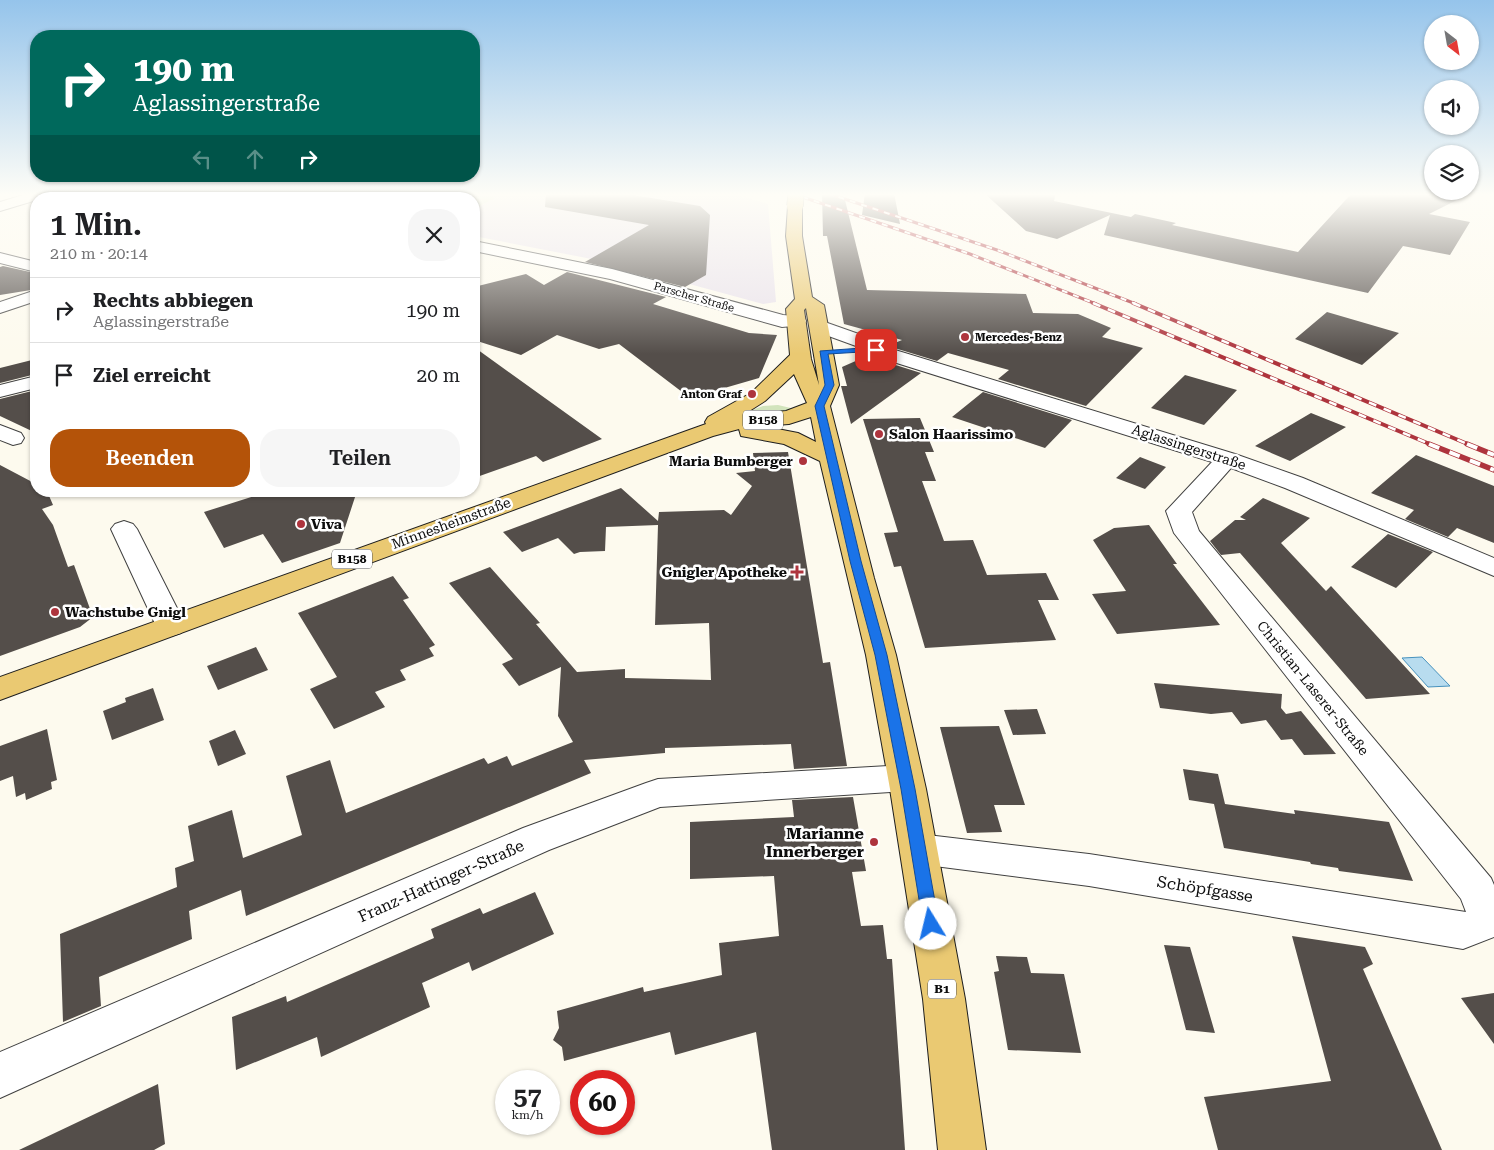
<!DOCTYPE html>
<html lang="de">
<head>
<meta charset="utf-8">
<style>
  :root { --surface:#fff; --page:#f6f6f6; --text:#202124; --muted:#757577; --line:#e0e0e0; --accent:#b45309 }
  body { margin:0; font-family:"Roboto Serif",serif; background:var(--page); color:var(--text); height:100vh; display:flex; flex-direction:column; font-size:19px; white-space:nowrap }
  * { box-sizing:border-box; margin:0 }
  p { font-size:16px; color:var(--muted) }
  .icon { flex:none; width:28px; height:28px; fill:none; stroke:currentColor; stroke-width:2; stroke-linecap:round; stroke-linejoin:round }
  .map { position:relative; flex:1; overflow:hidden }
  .drawer { position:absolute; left:30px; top:192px; width:450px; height:305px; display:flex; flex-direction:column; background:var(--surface); border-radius:20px; box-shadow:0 1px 4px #0004 }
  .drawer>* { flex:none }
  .banner { position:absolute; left:30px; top:30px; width:450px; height:152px; border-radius:20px; box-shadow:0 1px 4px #0004; background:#00695c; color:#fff; overflow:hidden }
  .needle { width:32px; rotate:149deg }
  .buttons { position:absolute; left:1424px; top:15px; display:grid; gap:10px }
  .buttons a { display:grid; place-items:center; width:55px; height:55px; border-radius:50%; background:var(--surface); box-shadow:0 1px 4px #0004; font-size:25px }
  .speed { position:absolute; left:495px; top:1070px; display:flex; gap:10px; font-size:25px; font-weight:700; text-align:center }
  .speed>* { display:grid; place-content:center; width:65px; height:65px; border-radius:50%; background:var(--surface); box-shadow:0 1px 4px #0004; line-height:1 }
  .speed small { font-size:12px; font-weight:400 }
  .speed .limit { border:8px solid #d22; background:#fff; color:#111 }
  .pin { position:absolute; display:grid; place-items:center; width:42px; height:42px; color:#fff; margin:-21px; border-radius:10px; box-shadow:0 2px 8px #0006 }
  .me { position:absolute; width:55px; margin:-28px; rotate:351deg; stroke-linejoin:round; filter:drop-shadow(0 0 4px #0008) }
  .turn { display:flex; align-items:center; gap:18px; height:105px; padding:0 20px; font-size:22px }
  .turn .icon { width:65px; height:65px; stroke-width:2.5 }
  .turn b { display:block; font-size:35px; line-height:42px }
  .lanes { display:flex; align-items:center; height:48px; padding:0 20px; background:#0003; justify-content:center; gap:25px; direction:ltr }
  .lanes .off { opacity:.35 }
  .round { display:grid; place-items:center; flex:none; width:52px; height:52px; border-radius:20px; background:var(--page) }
  .headline { display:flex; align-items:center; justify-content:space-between; height:85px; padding:0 20px }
  h1 { font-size:30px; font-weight:600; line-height:38px }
  .cta { display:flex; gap:10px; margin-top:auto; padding:10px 20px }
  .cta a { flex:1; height:58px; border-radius:20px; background:var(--accent); color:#fff; font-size:20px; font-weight:600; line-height:58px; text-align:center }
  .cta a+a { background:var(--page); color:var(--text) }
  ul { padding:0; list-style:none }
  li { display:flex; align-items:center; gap:15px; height:65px; padding:0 20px; border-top:1px solid var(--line) }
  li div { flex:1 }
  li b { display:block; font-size:19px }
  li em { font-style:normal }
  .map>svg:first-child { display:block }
  .industrial { fill:#e9e2eb }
  .green { fill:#d2e4bc }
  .water { fill:#b8dcef; stroke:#4792be }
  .building { fill:#544e4a }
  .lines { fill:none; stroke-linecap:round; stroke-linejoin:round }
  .minor-casing { stroke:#404040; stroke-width:2 }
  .primary-casing { stroke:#1e1e1e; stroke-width:2 }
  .minor { fill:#fff; fill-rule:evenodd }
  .primary { fill:#eac972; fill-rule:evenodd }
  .rail-far2-casing { stroke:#ae343d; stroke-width:3 }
  .rail-far1-casing { stroke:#ae343d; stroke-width:4 }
  .rail-casing { stroke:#ae343d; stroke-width:5.5 }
  .rail-far2 { stroke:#fff; stroke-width:2; stroke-dasharray:6; stroke-linecap:butt }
  .rail-far1 { stroke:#fff; stroke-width:2.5; stroke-dasharray:8; stroke-linecap:butt }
  .rail { stroke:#fff; stroke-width:4; stroke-dasharray:11; stroke-linecap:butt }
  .primary-bridge-casing { stroke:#1e1e1e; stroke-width:17; stroke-linecap:butt }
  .primary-bridge { stroke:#eac972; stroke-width:16 }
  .route { fill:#1a73e8; stroke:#114b97 }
  .poi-dot { fill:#ae343d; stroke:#fff; stroke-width:2 }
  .labels { text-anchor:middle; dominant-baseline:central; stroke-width:5; stroke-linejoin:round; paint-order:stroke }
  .far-street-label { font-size:11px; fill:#0d0d0d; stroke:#fff }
  .far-poi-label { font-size:11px; font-weight:bold; fill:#0d0d0d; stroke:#fff; text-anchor:start }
  .shield { fill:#fff; stroke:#565656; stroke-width:1 }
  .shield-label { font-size:12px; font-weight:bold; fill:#0d0d0d }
  .poi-label { font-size:14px; font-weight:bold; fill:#0d0d0d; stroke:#fff; text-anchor:start }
  .street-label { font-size:14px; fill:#0d0d0d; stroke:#fff }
  .near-poi-label { font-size:16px; font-weight:bold; fill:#0d0d0d; stroke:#fff; text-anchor:end }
  .near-street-label { font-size:16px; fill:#0d0d0d; stroke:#fff }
</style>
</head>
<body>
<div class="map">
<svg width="1494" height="1150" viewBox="0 0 1494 1150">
  <rect width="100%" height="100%" fill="#fdfaee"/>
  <path class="industrial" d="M486,193H730L768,204L776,302L763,304L612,263L474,236V209L495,198Z"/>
  <path class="green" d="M235,193H486L495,198L474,209V199H266Z
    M778,405L795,409L792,411L736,416L763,406Z"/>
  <path class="water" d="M1422,657L1450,686L1428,687L1402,658Z"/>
  <path class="building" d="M546,193H621L700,206L710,215L706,275L685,287L585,262L649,225L545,207Z
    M822,193L845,200L867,290L1026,294L1033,313L1078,314L1111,328L1102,337L1143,348L1086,406L998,379L1009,370L948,353L937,361L888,346L902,340L844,324L827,236H823Z
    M865,193H894L900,224L862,215Z
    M984,193H1056L1054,201L1131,217L1135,214L1176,223L1172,225L1298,252L1352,193H1471L1429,214L1470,222L1450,255L1403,246L1368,293L1104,235L1110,215L1057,239L1026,231Z
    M3,266L30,272L31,290L0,295V267Z
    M567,272L666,297L653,304L749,333L777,335L759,378L690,398L619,344L599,349L557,335L521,355L474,340V287L526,274L544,285Z
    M1327,312L1399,333L1362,365L1295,339Z
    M474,347L602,439L543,462L536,456L474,478Z
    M867,356L921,373L851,424L841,386H847L842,367Z
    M36,359V374L0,383V368Z
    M1185,375L1237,390L1204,425L1151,408Z
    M36,390V433L0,416V399Z
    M983,392L1072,420L1045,448L952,417Z
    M1311,413L1346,427L1290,461L1255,446Z
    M920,418L934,452H925L936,481H922L944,541L973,540L987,575L1046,573L1059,600H1038L1056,640L925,648L901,566L894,567L884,533L898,532L863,419Z
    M788,452L823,663L830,662L847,766L794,769L791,744L665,748V753L584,760L591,773L246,916L241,890L189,911L192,939L99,977L101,1006L63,1022L60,934L177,887L175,868L194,861L188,826L232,810L243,858L302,835L286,776L330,760L346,813L484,758L488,764L507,756L512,766L573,742L558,716L561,667L519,686L502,664L513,659L449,583L490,567L540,623L536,624L577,672L625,669V678L711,680L709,623L655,625L658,525L606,527L605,551L580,552L574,554L558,538L522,552L503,532L621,488L658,521L659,512L724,510L731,515L752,486L736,473L755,471L753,453Z
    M1416,455L1494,486V543L1457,528L1448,537L1405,519L1414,510L1371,493Z
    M1140,457L1166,467L1145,489L1116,478Z
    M0,465L36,484V491H47L53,505L42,509L53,525L68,567L74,565L93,617L80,627L0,656Z
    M270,491H357L340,543L282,563L263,534L224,548L204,512Z
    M1263,498L1310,518L1281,543L1326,591L1331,586L1430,694L1366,699L1240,553L1221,555L1210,541L1235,520H1246L1240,517Z
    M1149,525L1177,564H1173L1220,625L1117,634L1092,594L1126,591L1093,540L1114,528Z
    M1388,534L1433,552L1396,588L1351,567Z
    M393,576L409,598L403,600L435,645L429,648L434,656L400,670L406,680L375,692L385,707L334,729L310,689L337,677L298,613Z
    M256,647L268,670L218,690L207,666Z
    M1154,683L1282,694L1281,708L1286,714L1301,711L1336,754L1304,755L1292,739L1281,740L1266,720L1241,724L1232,712L1211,714L1160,708Z
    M153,688L164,720L112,740L103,711L126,702L125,698Z
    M1037,709L1046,734L1013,735L1004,710Z
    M999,726L1025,805H994L1002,832L967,833L940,727Z
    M47,729L57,780L51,782L52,789L26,800L25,793L16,797L13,776L0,781V746Z
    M235,730L246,754L218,766L209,741Z
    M1183,769L1218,774L1225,804L1295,814L1294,810L1389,822L1413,881L1339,871L1338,868L1311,864L1310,862L1224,848L1214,804L1189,800Z
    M853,797L866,871L852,872L861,926L883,925L887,959H892L905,1150H772L756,1032L675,1055L670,1032L564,1061L562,1047L553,1040L559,1028L557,1011L643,987L644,992L722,975L719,943L779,936L774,876L690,879V822L794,817L792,800Z
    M535,892L554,934L472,971L469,962L422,983L430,1007L321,1057L317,1037L236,1070L232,1017L286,996L287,1002L434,938L431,929L480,908L483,914Z
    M1292,936L1365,947L1373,964L1363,969L1442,1150H1218L1204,1097L1331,1081Z
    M1164,945L1190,947L1215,1033L1186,1030Z
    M996,956L1027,957L1031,973L1064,974L1081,1053L1008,1050L994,972L999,971Z
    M1494,993V1044L1461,998Z
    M158,1084L165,1144L154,1150H19Z"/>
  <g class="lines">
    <g class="minor-casing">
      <path id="minor" d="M30,193H52L50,196L0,211V202Z
        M191,193H219L231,196L233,199H205L193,196Z
        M474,241L612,269L783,315L804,317L806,321L804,325L782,327L610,279L474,251Z
        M0,253L36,262V272L0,263Z
        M36,290V301L0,313V302Z
        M819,320L870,338L882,346L1235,454L1303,478L1494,558V576L1285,488L1231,468L1192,512L1199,531L1491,878L1494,885V937L1463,949L1089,886L919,864L906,860L900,849L906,838L919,834L1089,854L1466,912L1461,899L1174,533L1166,511L1212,462L868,354L856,346L812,330L810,326L812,322Z
        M36,376V388L0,397V385Z
        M0,425L21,433L24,438L21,443L13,445L0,440Z
        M124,521L133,524L137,529L186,626L181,633L171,636L161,633L156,626L111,529L115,524Z
        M906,765L918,768L923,778L918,788L906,791L660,807L549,850L0,1098V1052L523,828L646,783L658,779Z"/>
    </g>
    <g class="primary-casing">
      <path id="primary" d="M795,202L802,206V236L812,297L824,305L839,385L830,406L874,578L896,655L926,789L965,999L986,1150H938L923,999L890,789L866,655L820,461L784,444L741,436L739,429L713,436L0,700V677L706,424L705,422L708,417L751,393L790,355L786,309L795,299L786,236L788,206ZM806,308L819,385L811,359L804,310ZM794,374L807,403L786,411L743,415L765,401ZM811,417L816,442L798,433L762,426L789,424Z"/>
    </g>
    <use href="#minor" class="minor"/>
    <use href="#primary" class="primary"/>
    <g class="rail-far2-casing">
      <path id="rail-far2" d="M791,193L970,254L1096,304
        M827,193L997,250L1136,304"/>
    </g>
    <g class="rail-far1-casing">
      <path id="rail-far1" d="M1093,303L1432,445
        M1133,303L1470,445"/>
    </g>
    <g class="rail-casing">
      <path id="rail" d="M1429,444L1494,470
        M1467,444L1494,455"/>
    </g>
    <use href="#rail-far2" class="rail-far2"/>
    <use href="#rail-far1" class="rail-far1"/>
    <use href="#rail" class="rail"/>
    <g class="primary-bridge-casing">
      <path id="primary-bridge" d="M795,206L796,193"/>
    </g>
    <use href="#primary-bridge" class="primary-bridge"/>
  </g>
  <linearGradient id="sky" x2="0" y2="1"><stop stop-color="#95c4eb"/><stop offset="0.55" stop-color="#fefdf7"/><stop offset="1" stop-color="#fefdf7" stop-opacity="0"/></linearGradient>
  <rect width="1494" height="354" fill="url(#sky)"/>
  <path class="route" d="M876,347L878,348V351L828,354L834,385L824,406L861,561L887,655L915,789L939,924L937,929L931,931L925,929L923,924L901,789L875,655L850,561L815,406L825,385L820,351Z"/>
  <g class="poi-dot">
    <circle cx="965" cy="337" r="5"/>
    <circle cx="752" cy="394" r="5"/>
    <circle cx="879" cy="434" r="5"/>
    <circle cx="803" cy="461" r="5"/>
    <circle cx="301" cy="524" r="5"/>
    <path d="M794.5 564.5h5v5h5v5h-5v5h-5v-5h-5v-5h5z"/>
    <circle cx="55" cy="612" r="5"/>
    <circle cx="874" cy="842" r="5"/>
  </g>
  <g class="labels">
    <g class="far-street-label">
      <text transform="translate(694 297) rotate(16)">Parscher Straße</text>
    </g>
    <g class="far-poi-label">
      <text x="975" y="337">Mercedes-Benz</text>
      <text x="742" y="394" text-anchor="end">Anton Graf</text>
    </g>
    <g class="shield">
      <rect x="743" y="410.5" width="40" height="19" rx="4"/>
      <rect x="332" y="549.5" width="40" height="19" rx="4"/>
      <rect x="928" y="979.5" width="28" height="19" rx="4"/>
    </g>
    <g class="shield-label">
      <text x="763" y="420">B158</text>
      <text x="352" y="559">B158</text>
      <text x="942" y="989">B1</text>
    </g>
    <g class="poi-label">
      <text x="889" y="434">Salon Haarissimo</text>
      <text x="793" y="461" text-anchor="end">Maria Bumberger</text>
      <text x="311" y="524">Viva</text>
      <text x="787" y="572" text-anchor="end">Gnigler Apotheke</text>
      <text x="65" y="612">Wachstube Gnigl</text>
    </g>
    <g class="street-label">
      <text transform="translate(1189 447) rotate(18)">Aglassingerstraße</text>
      <text transform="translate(451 523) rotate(-20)">Minnesheimstraße</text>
      <text transform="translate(1313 688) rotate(51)">Christian-Laserer-Straße</text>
    </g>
    <g class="near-poi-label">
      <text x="864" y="833">Marianne<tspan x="864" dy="18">Innerberger</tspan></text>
    </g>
    <g class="near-street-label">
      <text transform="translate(441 881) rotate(-24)">Franz-Hattinger-Straße</text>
      <text transform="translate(1205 889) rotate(9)">Schöpfgasse</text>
    </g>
  </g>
</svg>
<div class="buttons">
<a><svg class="needle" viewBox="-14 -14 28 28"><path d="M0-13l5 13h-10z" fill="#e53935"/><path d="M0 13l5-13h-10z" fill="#757577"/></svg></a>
<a><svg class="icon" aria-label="sound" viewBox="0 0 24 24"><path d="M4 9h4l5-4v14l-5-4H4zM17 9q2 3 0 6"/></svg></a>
<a><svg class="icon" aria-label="layers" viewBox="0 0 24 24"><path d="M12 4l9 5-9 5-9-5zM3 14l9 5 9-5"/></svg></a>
</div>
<div class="speed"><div>57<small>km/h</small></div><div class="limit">60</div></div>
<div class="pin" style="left:876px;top:350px;background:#d93025"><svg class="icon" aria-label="arrive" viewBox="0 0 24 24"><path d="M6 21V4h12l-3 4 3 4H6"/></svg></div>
<svg class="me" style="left:931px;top:924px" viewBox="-20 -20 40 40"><circle r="19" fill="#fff"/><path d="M0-13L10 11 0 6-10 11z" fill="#1a73e8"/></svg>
<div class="banner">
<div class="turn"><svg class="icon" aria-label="right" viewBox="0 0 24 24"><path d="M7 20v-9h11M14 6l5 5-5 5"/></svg><div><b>190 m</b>Aglassingerstraße</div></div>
<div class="lanes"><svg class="icon off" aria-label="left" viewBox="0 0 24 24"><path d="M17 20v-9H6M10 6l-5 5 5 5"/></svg><svg class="icon off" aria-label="ahead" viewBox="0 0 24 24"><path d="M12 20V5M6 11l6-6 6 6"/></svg><svg class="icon" aria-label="right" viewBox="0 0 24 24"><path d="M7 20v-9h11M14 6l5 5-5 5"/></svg></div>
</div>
<section class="drawer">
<div class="headline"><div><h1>1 Min.</h1><p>210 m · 20:14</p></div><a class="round"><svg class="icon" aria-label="close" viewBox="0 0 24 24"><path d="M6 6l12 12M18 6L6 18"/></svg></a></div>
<ul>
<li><svg class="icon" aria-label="right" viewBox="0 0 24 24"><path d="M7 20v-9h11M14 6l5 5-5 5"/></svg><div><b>Rechts abbiegen</b><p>Aglassingerstraße</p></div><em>190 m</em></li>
<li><svg class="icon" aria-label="arrive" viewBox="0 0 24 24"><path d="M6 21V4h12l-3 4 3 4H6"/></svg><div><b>Ziel erreicht</b></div><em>20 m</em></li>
</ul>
<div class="cta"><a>Beenden</a><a>Teilen</a></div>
</section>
</div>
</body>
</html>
